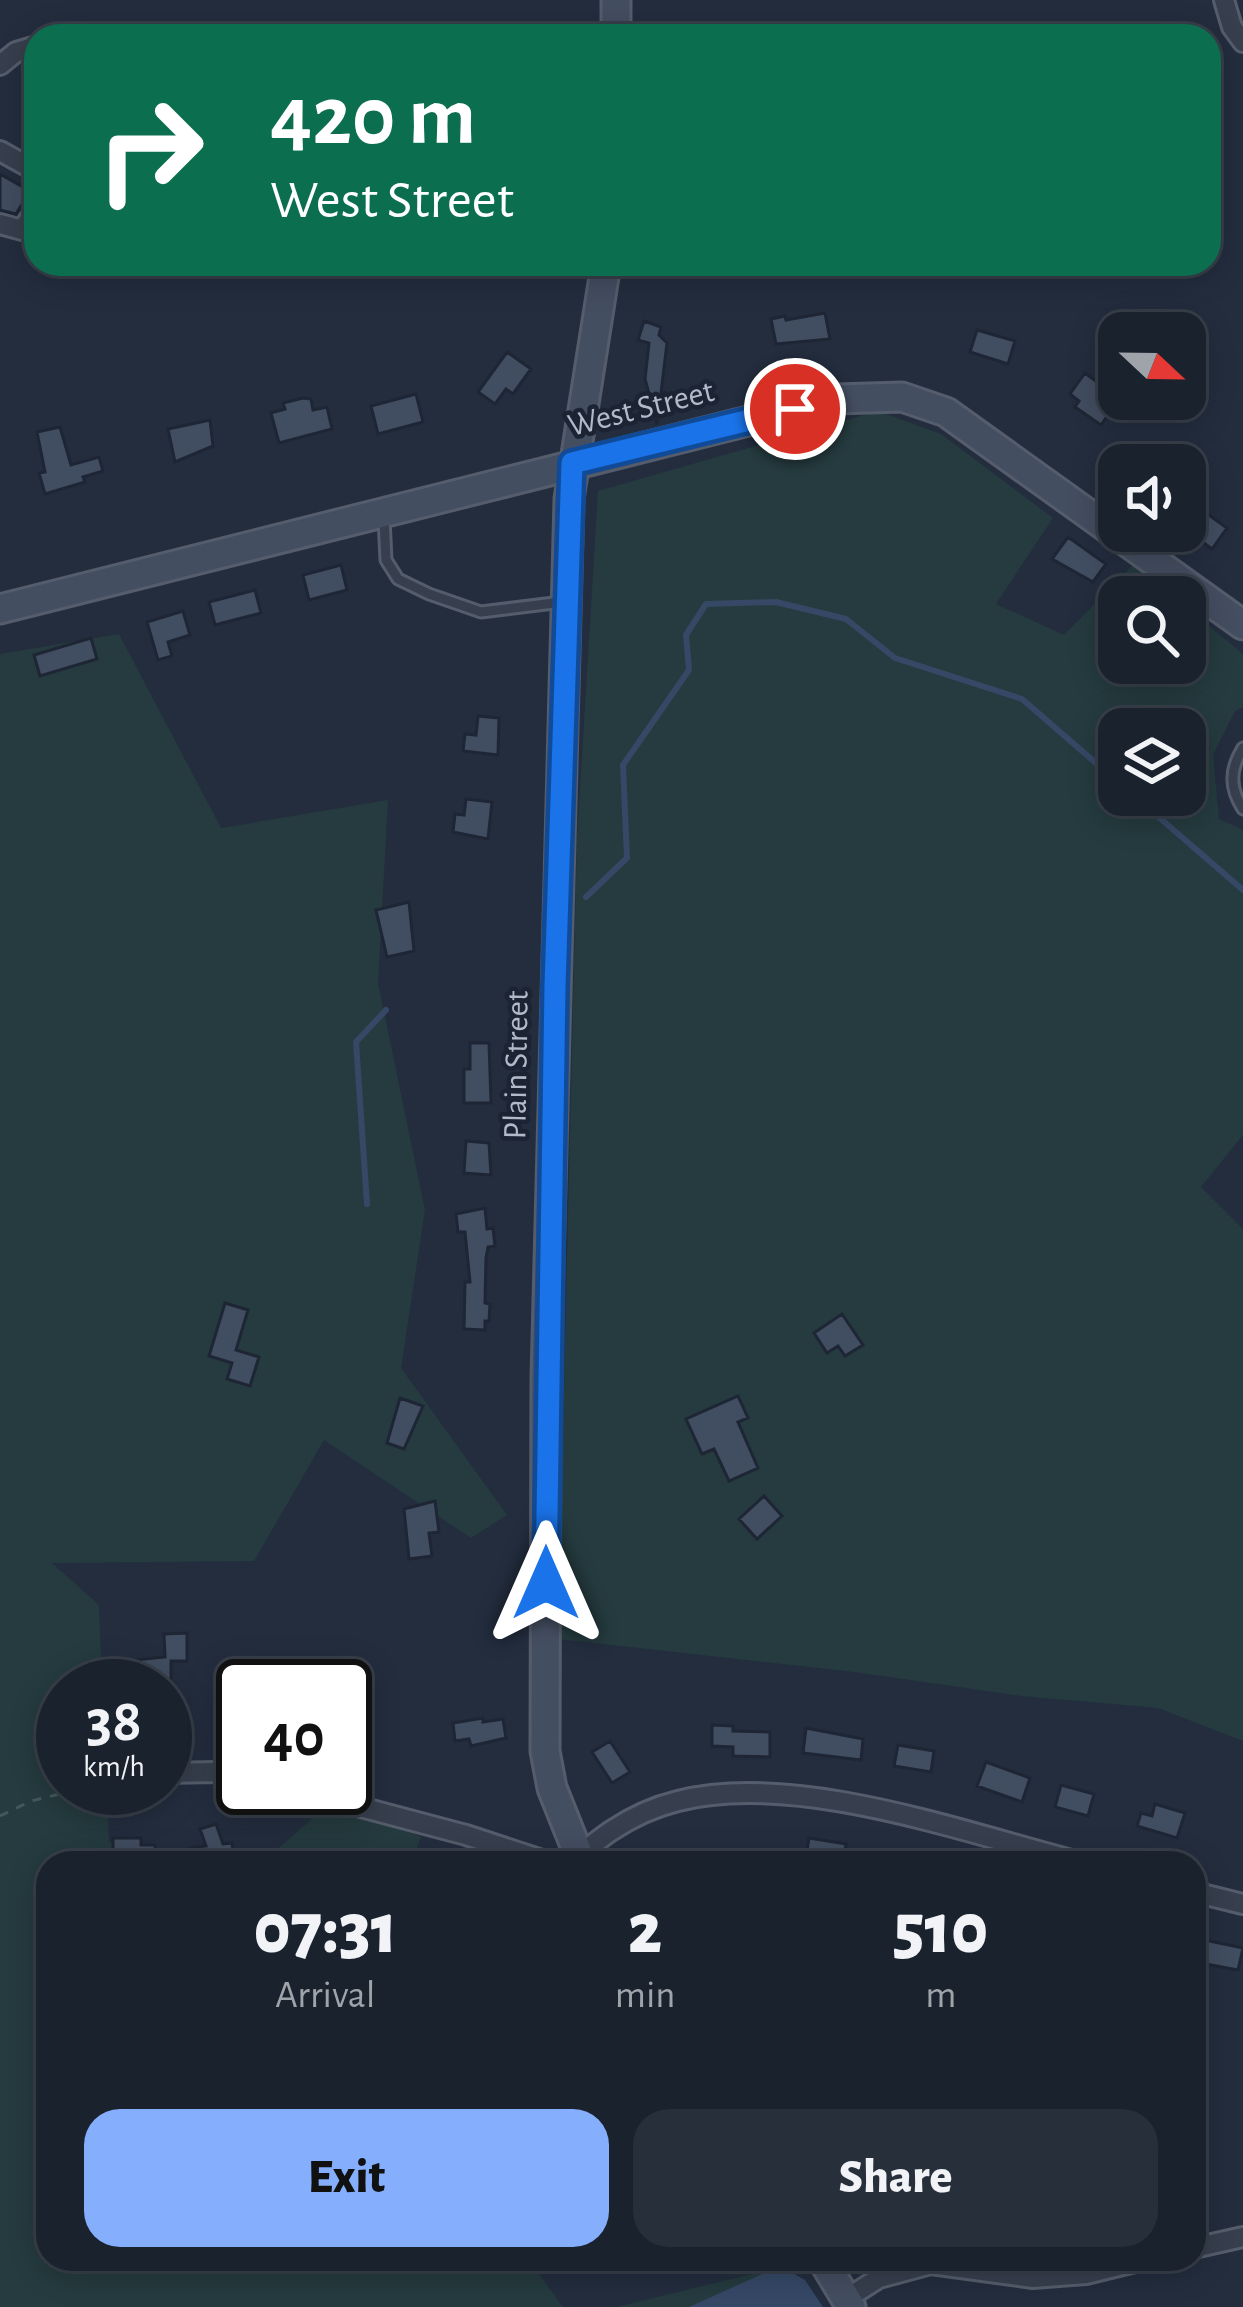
<!DOCTYPE html>
<html lang="en">
<head>
<meta charset="utf-8">
<style>
  :root { --surface:#1a222e; --page:#272f3a; --text:#f1f3f6; --muted:#9fa4aa; --line:#383f4a; --accent:#85aefc }
  body { margin:0; font-family:"Alegreya Sans",sans-serif; background:var(--page); color:var(--text); height:100vh; display:flex; flex-direction:column; font-size:45px; white-space:nowrap }
  * { box-sizing:border-box; margin:0 }
  p { font-size:39px; color:var(--muted) }
  .icon { flex:none; width:66px; height:66px; fill:none; stroke:currentColor; stroke-width:2; stroke-linecap:round; stroke-linejoin:round }
  .map { position:relative; flex:1; overflow:hidden }
  .details { position:absolute; left:36px; top:1851px; width:1170px; height:420px; display:flex; flex-direction:column; background:var(--surface); border-radius:36px; box-shadow:0 6px 30px #0003,0 0 0 3px var(--line) }
  .details>* { flex:none }
  .top-card { position:absolute; left:24px; top:24px; width:1197px; height:252px; border-radius:36px; box-shadow:0 6px 30px #0003,0 0 0 3px var(--line); background:#0b6e4f; color:#fff; overflow:hidden }
  .needle { width:78px; rotate:112deg }
  .tools { position:absolute; left:1098px; top:312px; display:grid; gap:24px }
  .tools a { display:grid; place-items:center; width:108px; height:108px; border-radius:24px; background:var(--surface); box-shadow:0 6px 30px #0003,0 0 0 3px var(--line); font-size:60px }
  .speed { position:absolute; left:36px; top:1659px; display:flex; gap:24px; font-size:60px; font-weight:700; text-align:center }
  .speed>* { display:grid; place-content:center; width:156px; height:156px; border-radius:50%; background:var(--surface); box-shadow:0 6px 30px #0003,0 0 0 3px var(--line); line-height:1 }
  .speed small { font-size:30px; font-weight:400 }
  .speed .limit { border:6px solid #111; border-radius:18px; background:#fff; color:#111 }
  .pin { position:absolute; display:grid; place-items:center; width:102px; height:102px; color:#fff; margin:-51px; border:6px solid #fff; border-radius:50%; box-shadow:0 3px 12px #0007 }
  .me { position:absolute; width:132px; margin:-66px; rotate:0deg; stroke-linejoin:round; filter:drop-shadow(0 0 9px #0008) }
  .turn { display:flex; align-items:center; gap:42px; height:252px; padding:0 48px; font-size:54px }
  .turn .icon { width:156px; height:156px; stroke-width:2.5 }
  .turn b { display:block; font-size:84px; line-height:102px }
  .eta { display:flex; justify-content:space-evenly; align-items:center; height:204px; text-align:center }
  .eta b { font-size:72px; font-weight:800; line-height:84px }
  .action { display:flex; gap:24px; margin-top:auto; padding:24px 48px }
  .action a { flex:1; height:138px; border-radius:36px; background:var(--accent); color:#111; font-size:48px; font-weight:800; line-height:138px; text-align:center }
  .action a+a { background:var(--page); color:var(--text) }
  .map>svg:first-child { display:block }
  .green { fill:#253b3f; fill-rule:evenodd }
  .water { fill:#354866 }
  .lines { fill:none; stroke-linecap:round; stroke-linejoin:round }
  .stream { stroke:#354866; stroke-width:6 }
  .building { fill:#414d60; stroke:#1e2635; stroke-width:3 }
  .lane-casing { stroke:#555d6c; stroke-width:15 }
  .street-casing { stroke:#555d6c; stroke-width:24 }
  .secondary-casing { stroke:#555d6c; stroke-width:33 }
  .path { stroke:#43585c; stroke-width:3; stroke-dasharray:9 9; stroke-linecap:butt }
  .lane { stroke:#373f4e; stroke-width:9 }
  .street { stroke:#373f4e; stroke-width:18 }
  .secondary { stroke:#444e61; stroke-width:27 }
  .route-casing { stroke:#114b97; stroke-width:30 }
  .route { stroke:#1a73e8; stroke-width:21 }
  .labels { text-anchor:middle; dominant-baseline:central; stroke-width:9; stroke-linejoin:round; paint-order:stroke }
  .street-label { font-size:33px; fill:#b2bac9; stroke:#1c2433 }
</style>
</head>
<body>
<div class="map">
<svg width="1243" height="2307" viewBox="0 0 1243 2307">
  <rect width="100%" height="100%" fill="#232d3e"/>
  <path class="green" d="M878,411L941,434L1053,518L996,604L1064,635L1134,564L1175,597H1119V663H1185V606L1243,654V707L1235,711L1213,755L1219,819L1243,830V1135L1201,1187L1243,1229V1741L1158,1708L1022,1696L854,1672L558,1639L577,838L598,491ZM1119,729H1185V795H1119Z
    M119,634L221,828L388,800L378,983L425,1210L401,1368L507,1515L471,1538L324,1440L254,1561L52,1563L99,1605L102,1686H63V1788H107L109,1841L143,1863H48V2259H528L563,2307H0V654Z
    M334,1799L421,1837L411,1863H262Z
    M790,2265L817,2307H616Z"/>
  <path class="water" d="M780,2266L805,2280L823,2307H689Z"/>
  <g class="lines">
    <path class="stream" d="M1133,795L1243,890
      M586,897L627,858L623,765L689,670L686,635L706,604L776,602L846,619L895,658L1022,699L1119,783
      M367,1204L356,1042L386,1010"/>
  </g>
  <path class="building" d="M0,174L30,191L16,214L0,210Z
    M825,313L830,339L776,344L771,319L785,316L786,320Z
    M644,321L661,327L659,335L667,343L661,393L666,392L670,410L659,413L657,424L645,379L649,343L638,340Z
    M977,330L1015,341L1008,364L970,352Z
    M507,352L531,369L513,394L506,389L495,404L478,392Z
    M1085,373L1101,385L1107,377L1119,385V399L1101,425L1075,407L1079,401L1070,394Z
    M416,394L423,422L378,434L371,406Z
    M303,398L311,399L313,410L327,407L332,429L279,443L271,413L285,409L283,403Z
    M210,420L213,446L175,462L168,429Z
    M60,427L71,465L99,457L103,471L83,477L85,482L45,494L39,473L45,472L37,432Z
    M1199,508L1227,528L1212,549L1185,529Z
    M1068,537L1106,564L1093,582L1052,559Z
    M341,565L347,590L309,600L303,575Z
    M255,590L261,613L215,625L209,602Z
    M183,611L190,635L168,642L172,656L158,660L147,622Z
    M91,638L97,659L40,676L34,655Z
    M478,716L499,718L498,755L463,751L465,734L476,735Z
    M466,799L492,802L488,839L453,832L455,814L464,815Z
    M409,902L414,951L387,957L376,910Z
    M470,1043H489L491,1103H464V1069H470Z
    M466,1141L489,1143L491,1175L464,1173Z
    M485,1208L487,1229L493,1228L495,1246L488,1247L486,1258L485,1303L490,1304L489,1321H485V1330L464,1329L465,1282H470L465,1232H458L456,1214Z
    M225,1303L248,1310L236,1350L259,1357L250,1386L227,1379L232,1363L209,1356Z
    M842,1314L863,1345L845,1356L838,1346L827,1353L814,1333Z
    M738,1396L748,1418L738,1422L758,1468L729,1481L714,1449L702,1454L686,1419Z
    M400,1398L423,1406L404,1449L387,1443Z
    M764,1496L782,1516L757,1539L739,1519Z
    M435,1501L439,1532L429,1533L432,1556L409,1559L404,1509Z
    M187,1633V1661H171V1680L108,1686L107,1663L165,1657L164,1634Z
    M483,1718V1722L503,1719L506,1738L471,1746L469,1739L455,1741L453,1723Z
    M712,1725L733,1726V1731L770,1732V1757L733,1756V1747L712,1746Z
    M806,1728L863,1739L861,1760L803,1753Z
    M610,1741L630,1772L612,1783L592,1752Z
    M898,1745L934,1751L931,1772L894,1766Z
    M986,1762L1030,1778L1022,1802L977,1786Z
    M1061,1785L1094,1794L1088,1816L1055,1807Z
    M1155,1804L1185,1813L1177,1838L1137,1826L1141,1813L1152,1816Z
    M216,1824L223,1844L232,1843L233,1851L192,1863L189,1848L206,1846L200,1829Z
    M113,1838H141V1845H155V1860H113Z
    M809,1838L846,1844L843,1863H805Z
    M1205,1940L1243,1948L1238,1970L1200,1963Z"/>
  <g class="lines">
    <g class="lane-casing">
      <path id="lane" d="M384,518L386,560L398,579L429,594L481,612L562,602
        M1243,748C1230,769 1229,787 1243,809"/>
    </g>
    <g class="street-casing">
      <path id="street" d="M1224,0L1232,27L1243,42
        M0,65L16,52L36,46
        M0,151L36,171
        M0,224L22,230L36,210
        M165,1773L216,1772L243,1777
        M289,1788L466,1835L551,1863
        M557,1863C579,1859 593,1843 611,1831C632,1817 653,1807 678,1801C797,1771 965,1833 1083,1863
        M1194,1892L1243,1904
        M1194,2248L1243,2237
        M846,2299L879,2278L931,2264L1033,2278L1086,2274L1147,2259"/>
    </g>
    <g class="secondary-casing">
      <path id="secondary" d="M616,0V36
        M0,609L836,399L902,397L946,412L1243,625
        M582,1863L552,1788L545,1751L546,1377L569,499L606,264
        M822,2259L851,2307"/>
    </g>
    <path class="path" d="M103,1788H113
      M0,1816L31,1801L84,1788"/>
    <use href="#lane" class="lane"/>
    <use href="#street" class="street"/>
    <use href="#secondary" class="secondary"/>
  </g>
  <g class="lines">
    <g class="route-casing">
      <path id="route" d="M546,1583L555,986L572,463L795,409"/>
    </g>
    <use href="#route" class="route"/>
  </g>
  <g class="labels">
    <g class="street-label">
      <text transform="translate(641 409) rotate(-14)">West Street</text>
      <text transform="translate(517 1065) rotate(-89)">Plain Street</text>
    </g>
  </g>
</svg>
<div class="tools">
<a><svg class="needle" viewBox="-14 -14 28 28"><path d="M0-13l5 13h-10z" fill="#e53935"/><path d="M0 13l5-13h-10z" fill="#9fa4aa"/></svg></a>
<a><svg class="icon" aria-label="sound" viewBox="0 0 24 24"><path d="M4 9h4l5-4v14l-5-4H4zM17 9q2 3 0 6"/></svg></a>
<a><svg class="icon" aria-label="search" viewBox="0 0 24 24"><circle cx="10" cy="10" r="6"/><path d="M15 15l6 6"/></svg></a>
<a><svg class="icon" aria-label="layers" viewBox="0 0 24 24"><path d="M12 4l9 5-9 5-9-5zM3 14l9 5 9-5"/></svg></a>
</div>
<div class="speed"><div>38<small>km/h</small></div><div class="limit">40</div></div>
<div class="pin" style="left:795px;top:409px;background:#d93025"><svg class="icon" aria-label="arrive" viewBox="0 0 24 24"><path d="M6 21V4h12l-3 4 3 4H6"/></svg></div>
<svg class="me" style="left:546px;top:1583px" viewBox="-20 -20 40 40"><path d="M0-17L14 15 0 8-14 15z" fill="#1a73e8" stroke="#fff" stroke-width="4"/></svg>
<div class="top-card">
<div class="turn"><svg class="icon" aria-label="right" viewBox="0 0 24 24"><path d="M7 20v-9h11M14 6l5 5-5 5"/></svg><div><b>420 m</b>West Street</div></div>
</div>
<section class="details">
<div class="eta">
<div><b>07:31</b><p>Arrival</p></div>
<div><b>2</b><p>min</p></div>
<div><b>510</b><p>m</p></div>
</div>
<div class="action"><a>Exit</a><a>Share</a></div>
</section>
</div>
</body>
</html>
